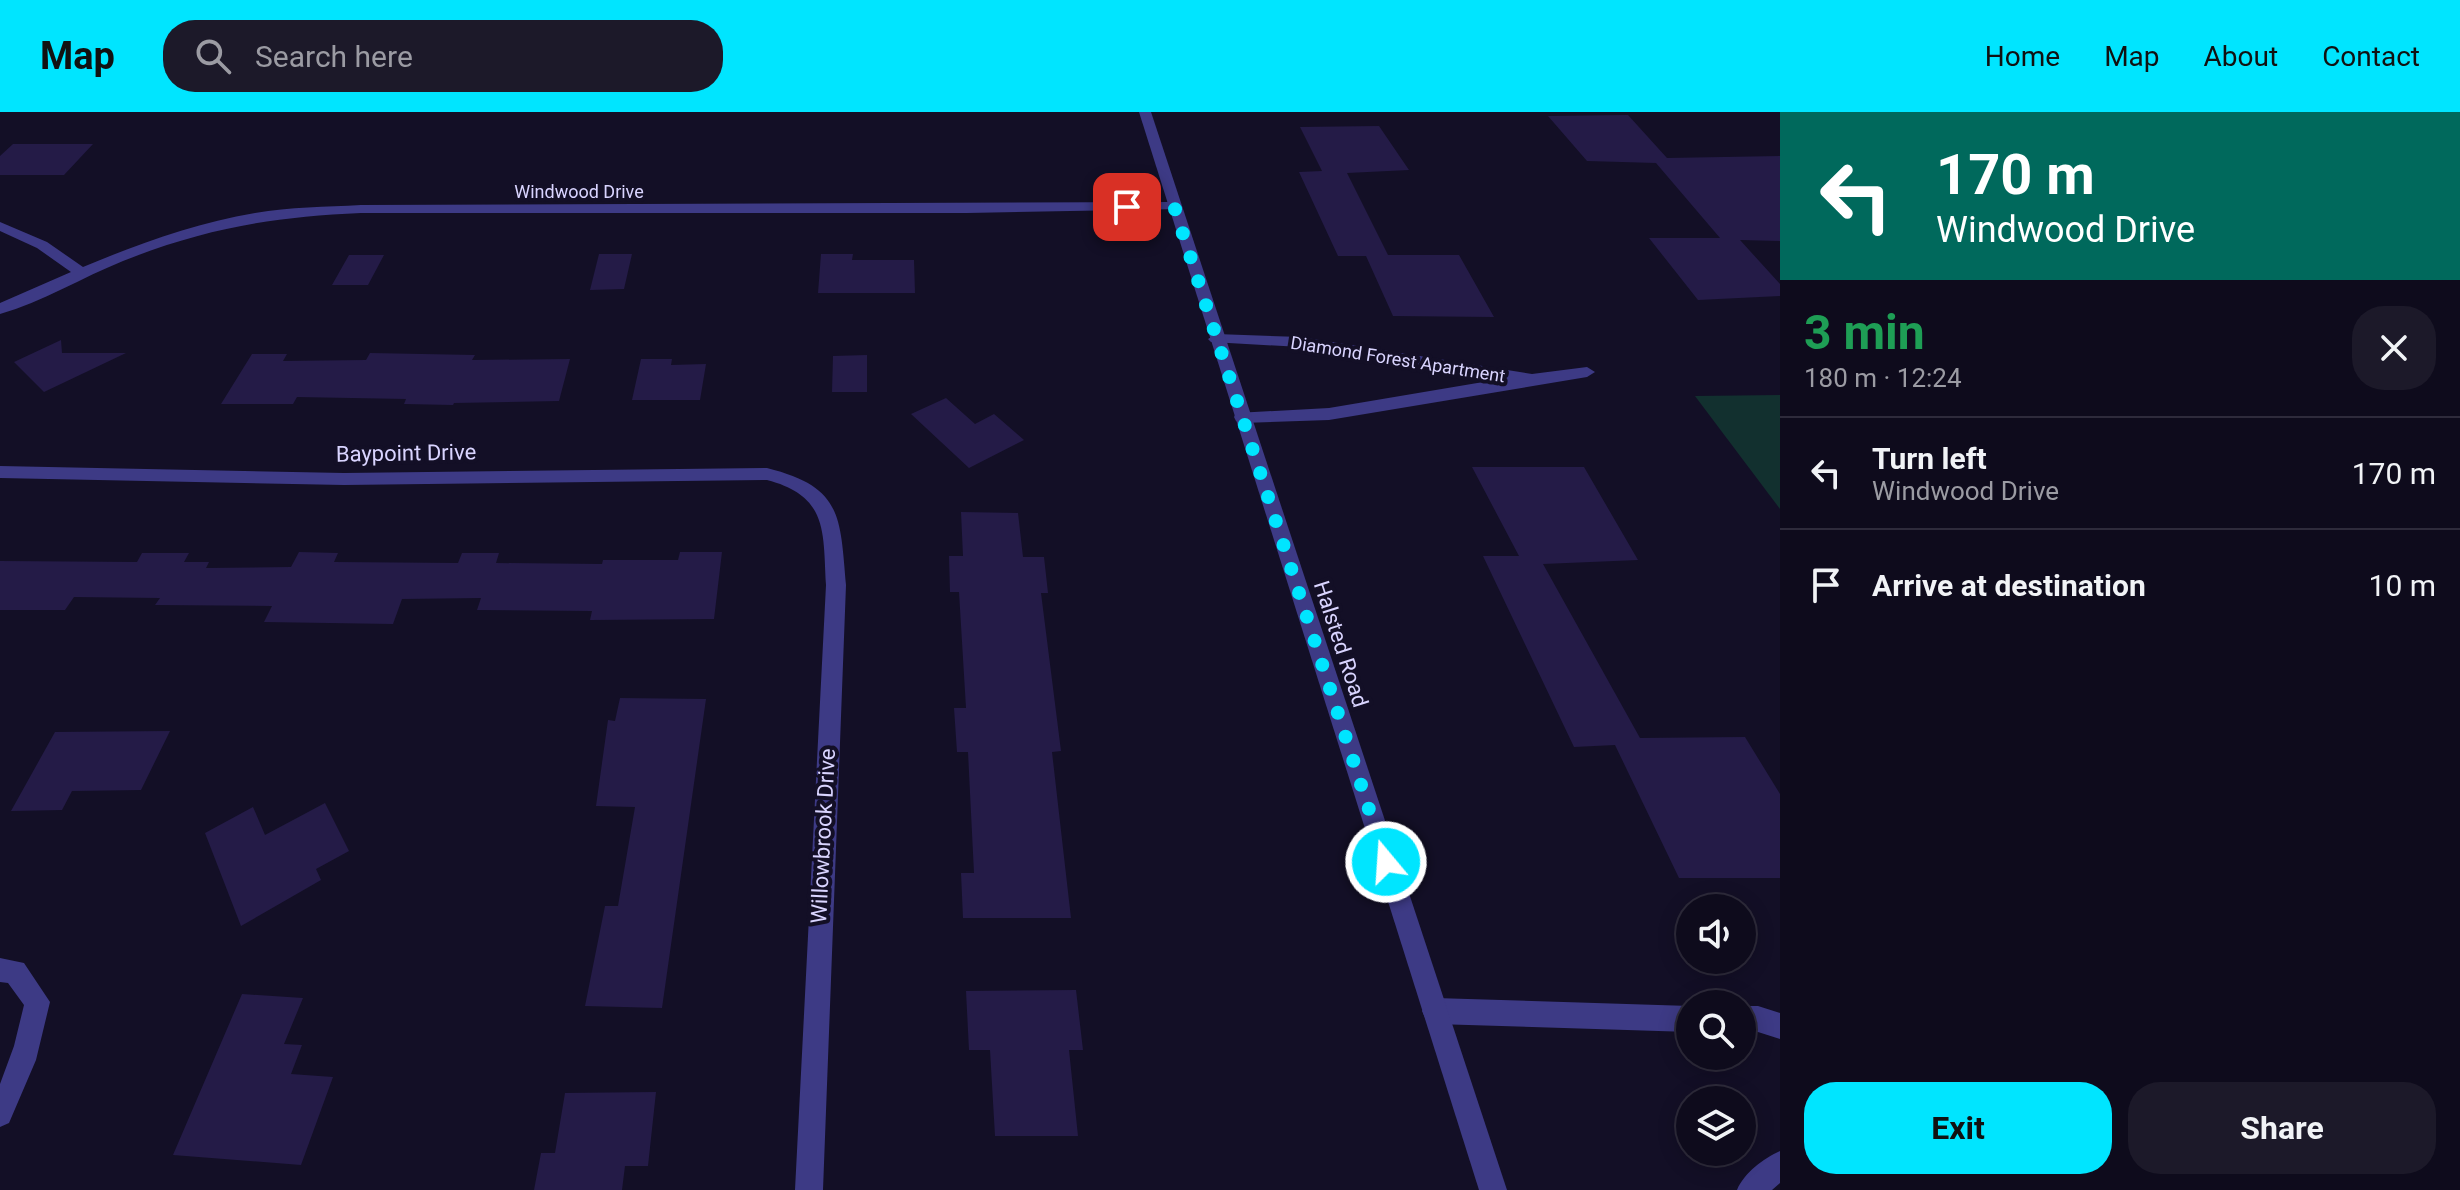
<!DOCTYPE html>
<html lang="en">
<head>
<meta charset="utf-8">
<style>
  :root { --surface:#0e0b1c; --page:#1c1929; --text:#f1f3f6; --muted:#9b9ba3; --line:#2e2b3b; --accent:#00e5ff }
  body { margin:0; font-family:Roboto,sans-serif; background:var(--page); color:var(--text); height:100vh; display:flex; flex-direction:column; font-size:30px; white-space:nowrap }
  * { box-sizing:border-box; margin:0 }
  p { font-size:26px; color:var(--muted) }
  .icon { flex:none; width:44px; height:44px; fill:none; stroke:currentColor; stroke-width:2; stroke-linecap:round; stroke-linejoin:round }
  .map { position:relative; flex:1; overflow:hidden }
  .side { display:flex; flex-direction:column; background:var(--surface); width:680px }
  .side>* { flex:none }
  .top-card { background:#00695c; color:#fff; overflow:hidden }
  .tools { position:absolute; left:1676px; top:782px; display:grid; gap:16px }
  .tools a { display:grid; place-items:center; width:80px; height:80px; border-radius:50%; background:var(--surface); box-shadow:0 4px 20px #0003,0 0 0 2px var(--line); font-size:40px }
  .pin { position:absolute; display:grid; place-items:center; width:68px; height:68px; color:#fff; margin:-34px; border-radius:16px; box-shadow:0 4px 12px #0006 }
  .me { position:absolute; width:88px; margin:-44px; rotate:342deg; stroke-linejoin:round; filter:drop-shadow(0 0 6px #0008) }
  .turn { display:flex; align-items:center; gap:28px; height:168px; padding:0 24px; font-size:36px }
  .turn .icon { width:104px; height:104px; stroke-width:2.5 }
  .turn b { display:block; font-size:56px; line-height:68px }
  .round { display:grid; place-items:center; flex:none; width:84px; height:84px; border-radius:32px; background:var(--page) }
  .summary { display:flex; align-items:center; justify-content:space-between; height:136px; padding:0 24px }
  h1 { font-size:48px; font-weight:700; line-height:60px; color:#1e9e55 }
  .button { display:flex; gap:16px; margin-top:auto; padding:16px 24px }
  .button a { flex:1; height:92px; border-radius:32px; background:var(--accent); color:#111; font-size:32px; font-weight:700; line-height:92px; text-align:center }
  .button a+a { background:var(--page); color:var(--text) }
  ul { padding:0; list-style:none }
  li { display:flex; align-items:center; gap:24px; height:112px; padding:0 24px; border-top:2px solid var(--line) }
  li div { flex:1 }
  li b { display:block; font-size:30px }
  li em { font-style:normal }
  header { display:flex; align-items:center; gap:48px; box-sizing:border-box; height:112px; padding:0 40px; background:var(--accent); color:#111 }
  header strong { font-size:38px }
  nav { display:flex; gap:44px; margin-inline-start:auto; font-size:28px }
  .search { width:560px; height:72px; background:var(--page); display:flex; align-items:center; gap:20px; box-sizing:border-box; padding:0 28px; border-radius:32px; color:var(--muted); font-size:30px }
  main { display:flex; flex:1; min-height:0 }
  .map>svg:first-child { display:block }
  .green { fill:#12302f }
  .building { fill:#241b47 }
  .lines { fill:none; stroke-linecap:round; stroke-linejoin:round }
  .service { fill:#3d3a85; fill-rule:evenodd }
  .minor { fill:#3d3a85; fill-rule:evenodd }
  .tertiary { fill:#3d3a85; fill-rule:evenodd }
  .route { stroke:#00e5ff; stroke-width:14; stroke-dasharray:0 25.2 }
  .labels { text-anchor:middle; dominant-baseline:central; stroke-width:8; stroke-linejoin:round; paint-order:stroke }
  .far-street-label { font-size:18px; fill:#d9d4ff; stroke:#130f26 }
  .street-label { font-size:22px; fill:#d9d4ff; stroke:#130f26 }
</style>
</head>
<body>
<header>
<strong>Map</strong>
<div class="search"><svg class="icon" aria-label="search" viewBox="0 0 24 24"><circle cx="10" cy="10" r="6"/><path d="M15 15l6 6"/></svg>Search here</div>
<nav><a>Home</a><a>Map</a><a>About</a><a>Contact</a></nav>
</header>
<main>
<div class="map">
<svg width="1780" height="1078" viewBox="0 0 1780 1078">
  <rect width="100%" height="100%" fill="#130f26"/>
  <path class="green" d="M1780,283V397L1695,284Z"/>
  <path class="building" d="M1628,3L1667,46L1780,44V129L1740,128L1780,172V184L1698,188L1649,126H1720L1656,51L1587,49L1548,4Z
    M1379,14L1409,58L1347,61L1388,143H1459L1494,205L1393,204L1366,144H1338L1299,60L1322,59L1300,15Z
    M13,32H93L64,63H0V44Z
    M599,142H632L624,177L590,178Z
    M821,142H853L852,148H914L915,181H818Z
    M349,143H384L368,173H332Z
    M61,228L62,241H126L44,280L14,250Z
    M370,241L475,243L472,248L570,247L559,289L454,291L453,293L404,292L406,287L297,285L293,292H221L252,242H287L283,249L366,248Z
    M867,243V280H832L833,244Z
    M641,247H672L671,253L706,252L700,288H632Z
    M946,286L975,312L994,302L1024,328L969,356L911,302Z
    M1472,355H1584L1638,448L1543,452L1640,626L1745,625L1780,682V766H1679L1615,633L1574,635L1483,444H1519Z
    M961,400L1018,401L1023,445H1044L1048,481H1041L1061,639L1052,640L1071,806H963L961,761H974L968,640H957L954,596H966L959,480H950L949,444H963Z
    M299,440L338,441L334,450L458,451L462,441H499L496,451L602,452L603,448H678L680,440H722L714,507L590,508L592,499L477,498L481,486L402,487L393,512L264,510L272,494L155,493L160,486L74,485L65,498H0V449L137,450L142,441H189L184,450H209L206,456L291,455Z
    M620,586L706,587L662,896L585,894L605,794H618L635,695L596,694L608,608L615,609Z
    M170,619L141,678L72,679L62,698L11,699L55,620Z
    M325,691L349,739L316,757L321,768L241,814L205,721L253,695L265,723Z
    M1076,878L1083,938H1069L1078,1024H995L990,938H969L966,879Z
    M242,882L303,886L284,932L302,933L291,962L333,965L301,1053L173,1043Z
    M656,980L648,1054H625L622,1078H534L541,1041H555L565,981Z"/>
  <g class="lines">
    <path class="service" d="M1216,222L1301,225L1532,262L1587,255L1595,260L1587,265L1329,308L1242,311L1236,309L1234,305L1236,301L1329,296L1501,267L1301,235L1211,230L1208,227Z
      M1435,886L1690,894V920L1435,912L1426,908L1422,899L1426,890Z
      M1742,894H1758L1780,901V927L1758,920H1742Z
      M1780,1039V1071L1772,1078H1737C1744,1061 1764,1046 1780,1039Z"/>
    <path class="minor" d="M1174,90L1179,91V97L967,101H361C273,105 206,116 123,149C83,165 42,190 0,202V191L71,160L37,136L0,119V110L47,130L83,155C138,132 195,111 255,101C290,95 326,95 361,93Z
      M0,354L344,361L767,356C842,375 840,403 846,473L823,1078H795L826,473C823,419 828,384 767,368L344,373L0,366Z
      M0,846L24,851L50,890L36,948L9,1011L0,1015V972L14,934L24,893L8,871L0,870Z"/>
    <path class="tertiary" d="M1139,0H1151L1507,1078H1479Z"/>
  </g>
  <g class="lines">
    <path class="route" d="M1127,95L1174,94L1386,750"/>
  </g>
  <g class="labels">
    <g class="far-street-label">
      <text x="579" y="79">Windwood Drive</text>
      <text transform="translate(1398 247) rotate(9)">Diamond Forest Apartment</text>
    </g>
    <g class="street-label">
      <text transform="translate(406 341) rotate(-1)">Baypoint Drive</text>
      <text transform="translate(1341 532) rotate(72)">Halsted Road</text>
      <text transform="translate(823 724) rotate(-87)">Willowbrook Drive</text>
    </g>
  </g>
</svg>
<div class="tools">
<a><svg class="icon" aria-label="sound" viewBox="0 0 24 24"><path d="M4 9h4l5-4v14l-5-4H4zM17 9q2 3 0 6"/></svg></a>
<a><svg class="icon" aria-label="search" viewBox="0 0 24 24"><circle cx="10" cy="10" r="6"/><path d="M15 15l6 6"/></svg></a>
<a><svg class="icon" aria-label="layers" viewBox="0 0 24 24"><path d="M12 4l9 5-9 5-9-5zM3 14l9 5 9-5"/></svg></a>
</div>
<div class="pin" style="left:1127px;top:95px;background:#d93025"><svg class="icon" aria-label="arrive" viewBox="0 0 24 24"><path d="M6 21V4h12l-3 4 3 4H6"/></svg></div>
<svg class="me" style="left:1386px;top:750px" viewBox="-20 -20 40 40"><circle r="17" fill="#00e5ff" stroke="#fff" stroke-width="3"/><path d="M0-11L8 9 0 5-8 9z" fill="#fff"/></svg>
</div>
<section class="side">
<div class="top-card">
<div class="turn"><svg class="icon" aria-label="left" viewBox="0 0 24 24"><path d="M17 20v-9H6M10 6l-5 5 5 5"/></svg><div><b>170 m</b>Windwood Drive</div></div>
</div>
<div class="summary"><div><h1>3 min</h1><p>180 m · 12:24</p></div><a class="round"><svg class="icon" aria-label="close" viewBox="0 0 24 24"><path d="M6 6l12 12M18 6L6 18"/></svg></a></div>
<ul>
<li><svg class="icon" aria-label="left" viewBox="0 0 24 24"><path d="M17 20v-9H6M10 6l-5 5 5 5"/></svg><div><b>Turn left</b><p>Windwood Drive</p></div><em>170 m</em></li>
<li><svg class="icon" aria-label="arrive" viewBox="0 0 24 24"><path d="M6 21V4h12l-3 4 3 4H6"/></svg><div><b>Arrive at destination</b></div><em>10 m</em></li>
</ul>
<div class="button"><a>Exit</a><a>Share</a></div>
</section>
</main>
</body>
</html>
